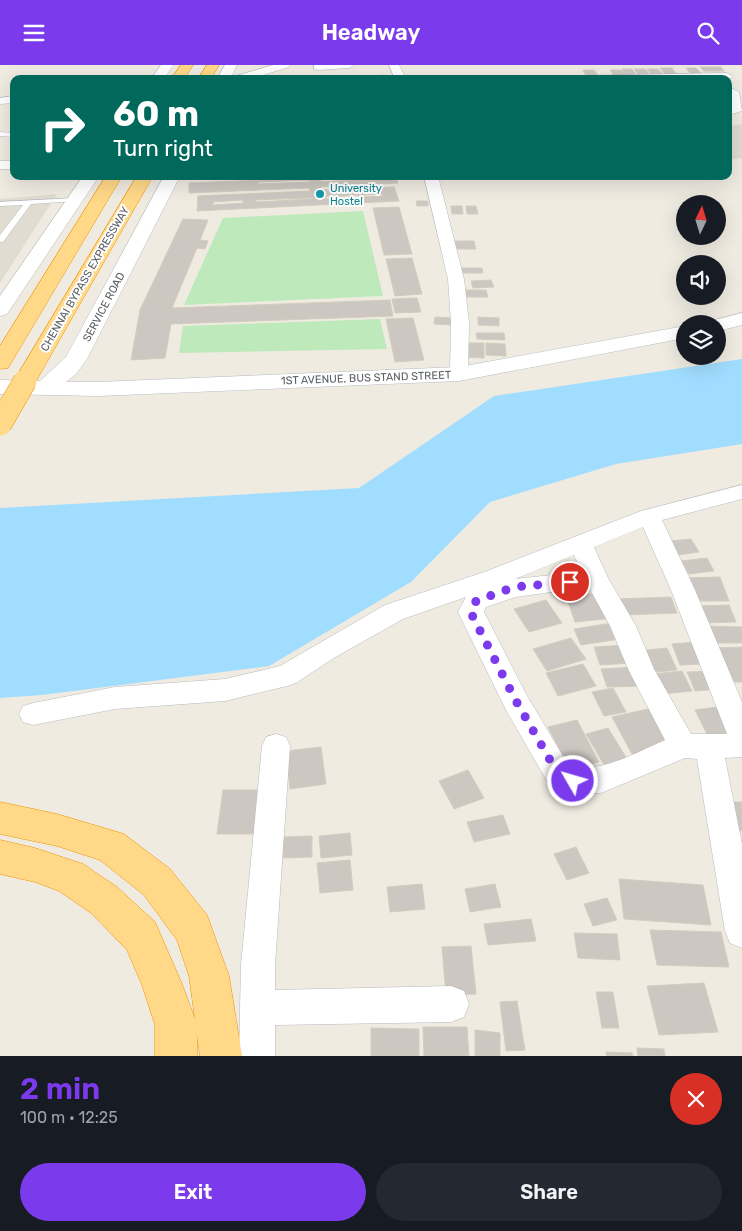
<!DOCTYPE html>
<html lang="en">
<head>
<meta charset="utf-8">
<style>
  :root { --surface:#171b24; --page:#242831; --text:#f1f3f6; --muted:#9ea1a6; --accent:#7c3aed }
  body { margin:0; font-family:Rubik,sans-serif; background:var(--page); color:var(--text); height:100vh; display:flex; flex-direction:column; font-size:19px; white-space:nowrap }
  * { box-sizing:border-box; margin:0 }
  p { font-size:16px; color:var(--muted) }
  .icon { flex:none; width:28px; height:28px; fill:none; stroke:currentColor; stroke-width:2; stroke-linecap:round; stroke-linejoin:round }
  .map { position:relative; height:991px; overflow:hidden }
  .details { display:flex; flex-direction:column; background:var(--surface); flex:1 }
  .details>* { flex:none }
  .banner { position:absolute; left:10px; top:10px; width:722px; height:105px; border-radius:10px; box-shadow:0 5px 20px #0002; background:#00695c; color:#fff; overflow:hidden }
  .needle { width:32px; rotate:4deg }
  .fabs { position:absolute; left:676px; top:130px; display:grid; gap:10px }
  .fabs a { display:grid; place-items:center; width:50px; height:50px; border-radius:50%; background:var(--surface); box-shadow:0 5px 20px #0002; font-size:25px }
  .pin { position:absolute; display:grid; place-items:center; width:42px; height:42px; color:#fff; margin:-21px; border:2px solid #fff; border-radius:50%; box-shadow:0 1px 5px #0007 }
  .me { position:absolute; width:55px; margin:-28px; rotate:308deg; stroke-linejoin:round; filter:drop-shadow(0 0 4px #0008) }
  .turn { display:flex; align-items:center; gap:18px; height:105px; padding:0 20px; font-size:22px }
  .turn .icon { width:65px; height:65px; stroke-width:2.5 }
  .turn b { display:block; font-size:35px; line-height:42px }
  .round { display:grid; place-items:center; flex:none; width:52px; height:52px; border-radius:26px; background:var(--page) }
  .headline { display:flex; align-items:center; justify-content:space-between; height:85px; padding:0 20px }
  h1 { font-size:30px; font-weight:600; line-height:38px; color:var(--accent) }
  .primary-button { display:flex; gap:10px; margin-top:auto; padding:10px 20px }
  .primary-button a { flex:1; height:58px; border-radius:30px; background:var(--accent); color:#fff; font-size:20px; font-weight:600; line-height:58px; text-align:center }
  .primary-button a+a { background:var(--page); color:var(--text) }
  header { display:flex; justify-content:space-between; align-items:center; height:65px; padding:0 20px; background:var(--accent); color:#fff; font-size:22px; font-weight:600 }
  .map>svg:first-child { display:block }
  .education { fill:#e1dcd2 }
  .green { fill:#bee9ba }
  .water { fill:#a1ddff }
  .building { fill:#ccc7c0; stroke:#d4ccbf; fill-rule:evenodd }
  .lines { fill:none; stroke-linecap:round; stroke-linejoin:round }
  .lane-casing { stroke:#b7babf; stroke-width:1 }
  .street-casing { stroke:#b7babf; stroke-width:1 }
  .secondary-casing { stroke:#b7bcc2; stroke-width:1 }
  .highway-casing { stroke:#f09300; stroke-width:1 }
  .lane { fill:#fff; fill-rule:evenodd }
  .street { fill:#fff; fill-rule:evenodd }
  .secondary { fill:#fff; fill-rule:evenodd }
  .highway { fill:#ffd888; fill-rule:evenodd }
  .highway-bridge-casing { stroke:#f09300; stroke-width:24; stroke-linecap:butt }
  .highway-bridge { stroke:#ffd888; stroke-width:23 }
  .route { stroke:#7c3aed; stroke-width:9; stroke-dasharray:0 16.2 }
  .culture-dot { fill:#0f9aa8; stroke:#fff; stroke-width:2 }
  .labels { text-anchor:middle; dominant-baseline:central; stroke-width:4; stroke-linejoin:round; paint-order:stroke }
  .far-culture-label { font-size:11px; fill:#0d838f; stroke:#fff; text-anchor:start }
  .far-street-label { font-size:11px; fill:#5a5f64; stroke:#fff }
</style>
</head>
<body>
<header><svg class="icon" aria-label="menu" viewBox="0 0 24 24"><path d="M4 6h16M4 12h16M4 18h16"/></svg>Headway<svg class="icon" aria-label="search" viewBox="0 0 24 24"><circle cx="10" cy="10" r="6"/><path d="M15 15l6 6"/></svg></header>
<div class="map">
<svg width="742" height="991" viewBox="0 0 742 991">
  <rect width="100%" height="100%" fill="#efebe1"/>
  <path class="education" d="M742,59V93L729,95V61Z
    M57,129L0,218V134Z"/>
  <path class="green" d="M363,146L383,231L184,240L223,153Z
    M380,254L387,284L179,288L183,261Z"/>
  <path class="water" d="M742,294V379L616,399L490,437L411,517L269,601L42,630L0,633V443L359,423L494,331Z"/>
  <path class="building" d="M700,2H721L724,6H704Z
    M660,3H672L677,10H666Z
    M686,3H696L702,9H691Z
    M622,4H632L637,11H626Z
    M634,4H645L650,10L639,11Z
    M647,4H658L663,10H652Z
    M583,5H594L600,13H587Z
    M610,5H621L625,10H614Z
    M385,10L387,14H358V12Z
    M262,111H395L398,118L320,122L321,125L394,122L399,136L197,146L198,131L310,126L309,123L189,128V118L262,115ZM390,111V113L321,117V115ZM309,115V117L258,119V117ZM382,129L383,131L325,134V132ZM312,133V134L256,137L255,135ZM243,135V138L213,140V137Z
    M416,136H428V141H417Z
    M451,141H462L463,149H452Z
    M466,141H476L478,149H467Z
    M399,142L412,189L384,190L373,143Z
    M183,154L208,155L200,175L208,176L205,184L197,183L172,243L390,235L393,251L171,259L165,293L131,295L140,245Z
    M450,176H474L476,184H452Z
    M412,193L422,229L395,231L386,194Z
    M456,203H482L483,208H457Z
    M491,215L494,222L473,223L471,216Z
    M466,225H486L488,232H467Z
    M417,233L421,247L395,248L392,234Z
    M435,252L452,253V260L434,259Z
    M478,252L499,253V261L478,260Z
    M413,253L424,295L395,297L386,254Z
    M476,268H504L505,275L477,274Z
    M466,278H484V293L465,292Z
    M486,278L505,279L506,291L486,290Z
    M691,474L699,487L678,490L671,476Z
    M707,493L714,506L689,509L681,496Z
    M720,512L729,536H692L684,513Z
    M603,528L614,553L575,557L566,531Z
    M671,532L677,548L622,550L616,534Z
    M546,535L562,558L529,567L514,544Z
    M729,540L736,557L703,558L697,541Z
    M619,557L627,573L581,580L574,564Z
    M708,561L742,562V578H713Z
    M571,573L586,594L547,606L533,584Z
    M697,577L706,599L680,600L672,579Z
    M625,580L632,598L600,600L594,582Z
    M742,582V617H730L717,583Z
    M667,583L677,605L646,608L638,586Z
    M583,599L596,621L558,631L546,608Z
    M636,602L642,621L607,622L601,604Z
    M682,606L692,626L662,629L653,609Z
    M714,606L722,624L695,626L687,607Z
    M613,623L626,647L604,651L592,627Z
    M724,641L738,666L708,671L695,645Z
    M657,642L678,678L632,689L612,652Z
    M577,655L599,697L570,705L548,662Z
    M608,663L627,694L604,700L586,669Z
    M321,682L326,719L290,724L286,686Z
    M468,705L484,733L454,744L439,716Z
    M223,725H262L259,769H217Z
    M732,737H742V766H739Z
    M503,750L510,769L474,777L467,757Z
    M350,768L352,790L321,793L319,771Z
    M312,771V792L283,793V772Z
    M576,782L589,808L567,815L554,789Z
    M350,795L353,825L320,828L317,798Z
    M619,814L703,820L711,860L624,854Z
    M422,819L425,844L390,847L387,822Z
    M495,819L501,842L470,847L465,824Z
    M607,833L617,855L593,861L584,839Z
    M531,854L536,876L488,880L484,859Z
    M650,865L721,867L729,902L657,900Z
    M574,868L617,869L620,895L578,893Z
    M471,881L476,929L446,930L442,882Z
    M704,918L718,967L659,970L647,921Z
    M596,927H613L619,963H602Z
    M517,936L525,985L506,986L500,937Z
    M423,962H467L469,991H424Z
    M371,963L419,964V991H371Z
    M475,965L500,968V991H475Z
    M637,983L664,984L665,991H638Z
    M606,987L632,988L633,991H607Z"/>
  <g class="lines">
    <g class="lane-casing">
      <path id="lane" d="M0,67L14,68V72L0,71Z
        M75,133L78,135L77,136L31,139L3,177H0V170L23,140L0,141V137Z"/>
    </g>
    <g class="street-casing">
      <path id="street" d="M273,0H290L289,2L250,14H232L233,12Z
        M314,0H354L349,3L318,5L314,4Z
        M389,0H399L406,14H395Z
        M727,8L732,11L731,13L567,14L572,11Z
        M733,24L739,27L742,46L729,50V42H730L729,25Z
        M14,31V38L0,39V33Z
        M0,96H14V104H0Z
        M424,111H438L464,214L469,258L468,309L466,313L459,315L452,313L450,309L451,258L448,214Z
        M742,420V434L662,455L695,525L742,637V692L725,693L742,779V883L730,878L725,866L697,694L685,693L601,728L573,729L547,716L506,645L458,547L466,532L403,554L332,594L296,618L287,621L225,636L115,644L33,660L23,657L19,649L23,641L33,638L115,622L225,614L280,601L385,540L487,506L641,446ZM643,462L671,525L727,669H691L654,604L636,561L608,513L594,482ZM574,490L584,513L610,561L629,606L665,675C639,686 594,713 567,698L526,629L484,547L486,542L516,532L579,523L582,517L579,511L570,508L515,514Z
        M276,669L286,672L290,681L275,900V925L451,921L464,926L469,939L464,952L451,957L275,960V991H239L241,900L262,681L266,672Z"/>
    </g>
    <g class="secondary-casing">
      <path id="secondary" d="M161,0H173L164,14H151Z
        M225,0H237L230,14H217Z
        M83,111H99L7,249L0,251V231Z
        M164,111H180L87,294L76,309L66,317H98L459,302L685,261V273L459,316L98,331L0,329V315L40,316L66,292Z
        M742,248V260L718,266V259H709L711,256Z"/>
    </g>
    <g class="highway-casing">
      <path id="highway" d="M181,0H193L184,14H171Z
        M207,0H219L211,14H198Z
        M106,111H122L11,298L8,303L0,304V281Z
        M137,111H153L36,316L33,321L25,323L17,321L14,316Z
        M0,737L57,749L124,769L170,804L207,850L212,864L229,911L242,991H200L197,971V991H155V960L142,920L127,885L91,848L59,826L35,817L0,809V775L35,783L83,799L117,822L155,857L182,919L195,954L189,911L177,875L144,830L100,795L57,781L0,769Z"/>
    </g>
    <use href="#lane" class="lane"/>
    <use href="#street" class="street"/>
    <use href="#secondary" class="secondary"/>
    <use href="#highway" class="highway"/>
    <g class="highway-bridge-casing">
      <path id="highway-bridge" d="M0,359L25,316"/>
    </g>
    <use href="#highway-bridge" class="highway-bridge"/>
  </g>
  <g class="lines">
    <path class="route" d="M570,517L514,522L476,536L471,548L516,636L557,707L573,716"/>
  </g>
  <circle class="culture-dot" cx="320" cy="129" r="5"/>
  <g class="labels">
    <g class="far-culture-label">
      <text x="330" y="123">University<tspan x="330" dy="13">Hostel</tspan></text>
    </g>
    <g class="far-street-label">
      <text transform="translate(85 214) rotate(-60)">CHENNAI BYPASS EXPRESSWAY</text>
      <text transform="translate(104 242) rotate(-62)">SERVICE ROAD</text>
      <text transform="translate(366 313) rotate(-2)">1ST AVENUE, BUS STAND STREET</text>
    </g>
  </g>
</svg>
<div class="fabs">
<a><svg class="needle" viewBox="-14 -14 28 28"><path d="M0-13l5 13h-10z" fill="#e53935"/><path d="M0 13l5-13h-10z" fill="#9ea1a6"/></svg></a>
<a><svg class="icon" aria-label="sound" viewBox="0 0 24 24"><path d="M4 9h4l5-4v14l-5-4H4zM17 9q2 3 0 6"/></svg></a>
<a><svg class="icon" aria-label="layers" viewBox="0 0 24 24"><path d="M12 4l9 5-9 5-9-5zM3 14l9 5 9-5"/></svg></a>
</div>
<div class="pin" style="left:570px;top:517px;background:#d93025"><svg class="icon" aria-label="arrive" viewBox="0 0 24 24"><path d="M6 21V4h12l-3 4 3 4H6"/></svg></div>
<svg class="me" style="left:573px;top:716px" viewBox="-20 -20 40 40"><circle r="17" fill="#7c3aed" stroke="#fff" stroke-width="3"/><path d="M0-11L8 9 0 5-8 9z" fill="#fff"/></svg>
<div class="banner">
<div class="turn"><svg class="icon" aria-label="right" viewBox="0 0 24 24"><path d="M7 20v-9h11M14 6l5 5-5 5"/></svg><div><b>60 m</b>Turn right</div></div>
</div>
</div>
<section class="details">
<div class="headline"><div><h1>2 min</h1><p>100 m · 12:25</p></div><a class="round" style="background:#d93025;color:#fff"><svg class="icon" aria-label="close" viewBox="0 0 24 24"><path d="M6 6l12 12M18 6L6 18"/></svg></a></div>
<div class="primary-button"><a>Exit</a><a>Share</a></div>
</section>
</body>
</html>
